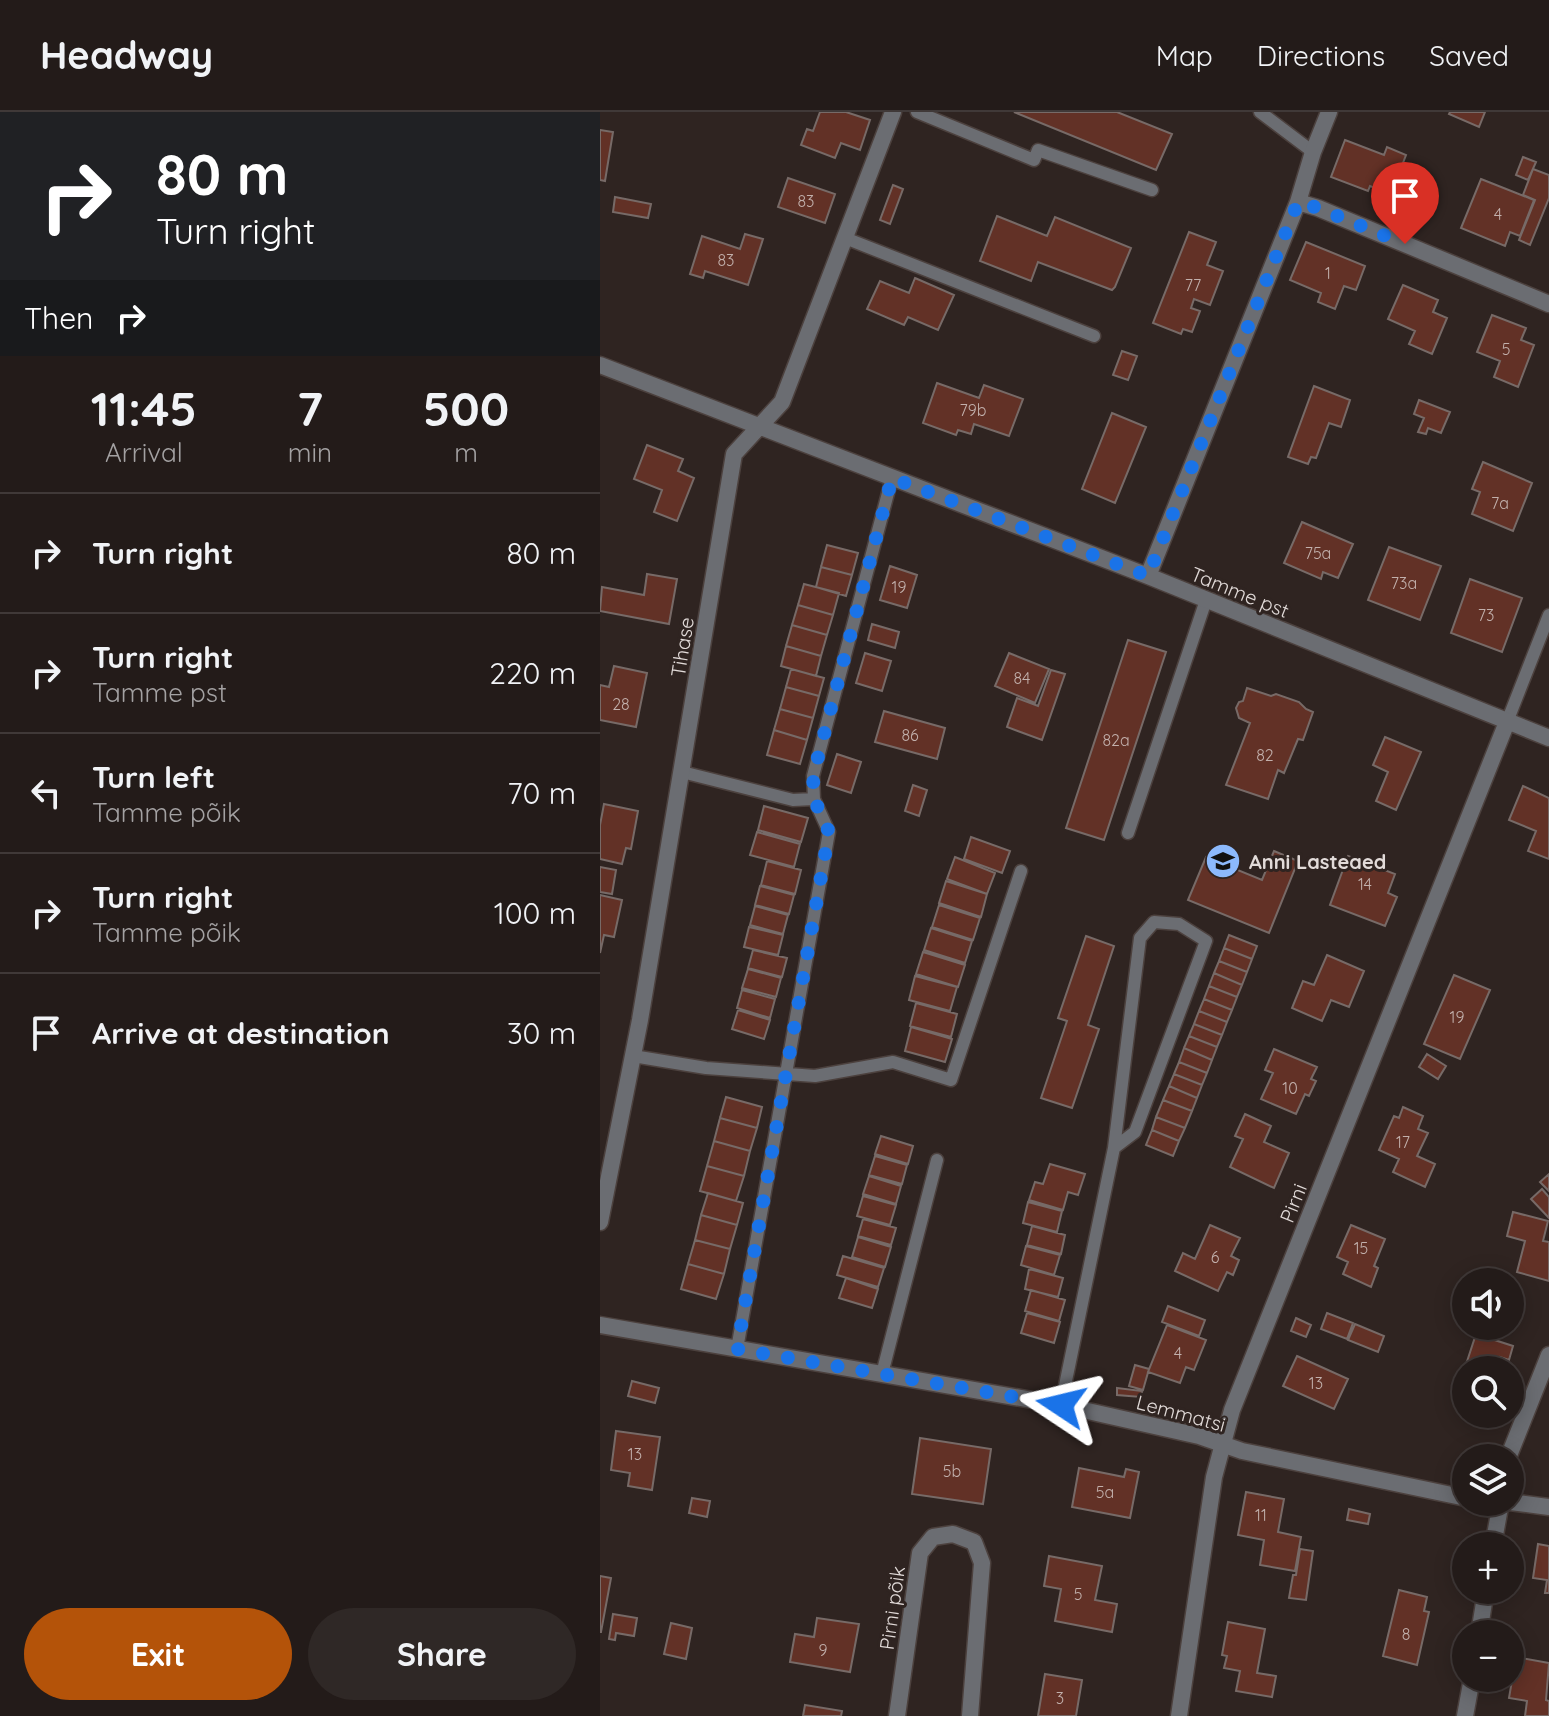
<!DOCTYPE html>
<html lang="en">
<head>
<meta charset="utf-8">
<style>
  :root { --surface:#231b19; --page:#2f2826; --text:#f1f3f6; --muted:#a3a1a2; --line:#403938; --accent:#b45309 }
  body { margin:0; font-family:Quicksand,sans-serif; background:var(--page); color:var(--text); height:100vh; display:flex; flex-direction:column; font-size:30px; white-space:nowrap }
  * { box-sizing:border-box; margin:0 }
  p { font-size:26px; color:var(--muted) }
  .icon { flex:none; width:44px; height:44px; fill:none; stroke:currentColor; stroke-width:2; stroke-linecap:round; stroke-linejoin:round }
  .map { position:relative; flex:1; overflow:hidden }
  .drawer { display:flex; flex-direction:column; background:var(--surface); width:600px }
  .drawer>* { flex:none }
  .top-card { background:#202124; color:#fff; overflow:hidden }
  .controls { position:absolute; left:852px; top:1156px; display:grid; gap:16px }
  .controls a { display:grid; place-items:center; width:72px; height:72px; border-radius:50%; background:var(--surface); box-shadow:0 4px 20px #0003,0 0 0 2px var(--line); font-size:40px }
  .pin { position:absolute; display:grid; place-items:center; width:68px; height:68px; color:#fff; margin:-82px -34px; border-radius:50% 50% 50% 0; rotate:-45deg; box-shadow:0 0 8px #0007 }
  .pin .icon { rotate:45deg }
  .me { position:absolute; width:88px; margin:-44px; rotate:280deg; stroke-linejoin:round; filter:drop-shadow(0 0 6px #0008) }
  .turn { display:flex; align-items:center; gap:28px; height:168px; padding:0 24px; font-size:36px }
  .turn .icon { width:104px; height:104px; stroke-width:2.5 }
  .turn b { display:block; font-size:56px; line-height:68px }
  .then { display:flex; align-items:center; height:76px; padding:0 24px; background:#0003; gap:16px; font-size:30px }
  .eta { display:flex; justify-content:space-evenly; align-items:center; height:136px; text-align:center }
  .eta b { font-size:48px; font-weight:700; line-height:56px }
  .cta { display:flex; gap:16px; margin-top:auto; padding:16px 24px }
  .cta a { flex:1; height:92px; border-radius:48px; background:var(--accent); color:#fff; font-size:32px; font-weight:700; line-height:92px; text-align:center }
  .cta a+a { background:var(--page); color:var(--text) }
  ul { padding:0; list-style:none }
  li { display:flex; align-items:center; gap:24px; height:120px; padding:0 24px; border-top:2px solid var(--line) }
  li div { flex:1 }
  li b { display:block; font-size:30px }
  li em { font-style:normal }
  header { display:flex; align-items:center; gap:48px; box-sizing:border-box; height:112px; padding:0 40px; background:var(--surface); border-bottom:2px solid var(--line) }
  header strong { font-size:38px }
  nav { display:flex; gap:44px; margin-inline-start:auto; font-size:28px }
  main { display:flex; flex:1; min-height:0 }
  .map>svg:first-child { display:block }
  .building { fill:#623126; stroke:#776a67; stroke-width:2 }
  .lines { fill:none; stroke-linecap:round; stroke-linejoin:round }
  .lane-casing { stroke:#4c413e; stroke-width:15 }
  .street-casing { stroke:#4c413e; stroke-width:19 }
  .lane { stroke:#6b6d72; stroke-width:12 }
  .street { stroke:#6b6d72; stroke-width:16 }
  .route { stroke:#1a73e8; stroke-width:14; stroke-dasharray:0 25.2 }
  .labels { text-anchor:middle; dominant-baseline:central; stroke-width:6; stroke-linejoin:round; paint-order:stroke }
  .number-label { font-size:16px; fill:#c2b0ac }
  .street-label { font-size:20px; fill:#e2dbd9; stroke:#2f2421 }
  .poi-label { font-size:20px; font-weight:bold; fill:#e2dbd9; stroke:#2f2421; text-anchor:start }
</style>
</head>
<body>
<header>
<strong>Headway</strong>
<nav><a>Map</a><a>Directions</a><a>Saved</a></nav>
</header>
<main>
<section class="drawer">
<div class="top-card">
<div class="turn"><svg class="icon" aria-label="right" viewBox="0 0 24 24"><path d="M7 20v-9h11M14 6l5 5-5 5"/></svg><div><b>80 m</b>Turn right</div></div>
<div class="then">Then<svg class="icon" aria-label="right" viewBox="0 0 24 24"><path d="M7 20v-9h11M14 6l5 5-5 5"/></svg></div>
</div>
<div class="eta">
<div><b>11:45</b><p>Arrival</p></div>
<div><b>7</b><p>min</p></div>
<div><b>500</b><p>m</p></div>
</div>
<ul>
<li><svg class="icon" aria-label="right" viewBox="0 0 24 24"><path d="M7 20v-9h11M14 6l5 5-5 5"/></svg><div><b>Turn right</b></div><em>80 m</em></li>
<li><svg class="icon" aria-label="right" viewBox="0 0 24 24"><path d="M7 20v-9h11M14 6l5 5-5 5"/></svg><div><b>Turn right</b><p>Tamme pst</p></div><em>220 m</em></li>
<li><svg class="icon" aria-label="left" viewBox="0 0 24 24"><path d="M17 20v-9H6M10 6l-5 5 5 5"/></svg><div><b>Turn left</b><p>Tamme põik</p></div><em>70 m</em></li>
<li><svg class="icon" aria-label="right" viewBox="0 0 24 24"><path d="M7 20v-9h11M14 6l5 5-5 5"/></svg><div><b>Turn right</b><p>Tamme põik</p></div><em>100 m</em></li>
<li><svg class="icon" aria-label="arrive" viewBox="0 0 24 24"><path d="M6 21V4h12l-3 4 3 4H6"/></svg><div><b>Arrive at destination</b></div><em>30 m</em></li>
</ul>
<div class="cta"><a>Exit</a><a>Share</a></div>
</section>
<div class="map">
<svg width="949" height="1604" viewBox="0 0 949 1604">
  <rect width="100%" height="100%" fill="#2f2421"/>
  <path class="building" d="M220,0H246L270,8L260,38L241,31L235,46L201,33L207,17L213,19Z
    M414,0H517L572,22L556,58Z
    M850,0H885L879,15L849,2Z
    M0,18L13,20L5,69L0,68Z
    M745,28L784,43L787,35L806,43L791,82L770,74L768,79L731,65Z
    M923,45L936,50L928,68L916,63Z
    M933,57L949,63V86L930,133L919,128L935,88L923,83Z
    M188,66L235,82L225,111L178,95Z
    M881,67L934,88L920,124L910,120L905,134L861,116Z
    M293,73L303,77L290,112L280,108Z
    M15,85L51,92L48,106L13,100Z
    M397,104L447,124L455,105L531,136L515,175L512,178L438,150L431,169L380,149Z
    M589,120L616,130L607,153L623,159L610,193L594,187L591,196L600,199L592,220L583,217L581,222L553,211Z
    M145,122L163,127L148,173L105,159L103,166L90,162L102,124L140,137Z
    M706,130L765,154L756,178L744,174L735,197L718,190L721,181L690,168Z
    M315,166L354,183L338,218L308,205L304,213L267,197L280,169L309,181Z
    M803,173L838,188L833,200L847,206L832,242L809,232L815,219L788,207Z
    M892,203L926,216L921,228L934,233L918,275L894,265L900,249L877,240Z
    M522,239L537,244L528,268L513,263Z
    M337,271L379,286L384,273L423,287L409,324L374,312L371,322L358,318L356,323L323,311Z
    M714,274L750,288L741,315L729,311L716,346L711,345L708,352L688,345Z
    M819,288L850,300L841,321L828,316L826,322L818,320L824,306L814,302Z
    M512,301L546,315L515,391L482,377Z
    M47,333L83,347L78,359L94,366L77,409L54,400L62,378L34,367Z
    M883,350L932,371L913,419L872,402L880,380L872,377Z
    M702,410L753,432L738,466L723,460L721,467L684,451Z
    M227,433L258,441L252,463L221,455Z
    M789,435L841,454L820,508L768,488Z
    M290,454L317,463L307,496L280,488Z
    M221,455L252,463L246,484L216,475Z
    M47,462L77,467L69,512L0,499L2,475L44,483Z
    M870,467L922,486L902,540L851,521Z
    M204,472L239,481L233,503L198,493Z
    M198,493L233,503L227,523L192,513Z
    M272,512L299,520L295,536L268,528Z
    M192,513L227,523L221,544L186,534Z
    M528,528L566,540L504,728L466,716Z
    M186,534L221,544L216,564L181,554Z
    M265,541L291,549L282,579L256,571Z
    M409,541L449,557L435,591L395,574Z
    M14,554L47,561L36,615L0,608V573L9,575Z
    M191,557L224,566L219,584L186,575Z
    M451,558L465,562L442,628L407,615L417,586L438,594Z
    M186,575L219,584L213,606L180,597Z
    M647,576L671,584L676,582L699,590L706,597L713,600L703,628L698,627L684,661L678,658L668,687L626,673L650,611L639,606L636,596L639,590L643,589Z
    M180,597L213,606L207,628L174,618Z
    M284,599L345,616L337,647L275,630Z
    M174,618L207,628L200,652L167,643Z
    M785,625L821,640L796,698L776,689L788,660L773,653Z
    M237,642L261,650L251,681L227,673Z
    M313,673L327,678L319,704L305,699Z
    M923,674L949,686V747L928,739L936,719L909,708Z
    M4,692L38,699L31,737L26,736L22,752L0,747V713Z
    M164,694L208,706L201,730L158,718Z
    M157,720L200,732L194,755L150,743Z
    M371,725L410,739L402,761L364,747Z
    M674,739L698,749L669,821L588,788L606,745L662,768Z
    M748,744L795,762L788,781L797,785L785,814L730,793Z
    M355,745L395,761L387,782L347,767Z
    M167,749L201,758L195,782L161,773Z
    M0,755L16,758L12,782L0,780Z
    M346,769L387,782L381,805L339,791Z
    M160,774L194,783L189,802L155,793Z
    M0,783L22,788L14,825L4,823L0,841Z
    M339,793L380,806L373,828L332,815Z
    M155,794L188,803L183,822L150,813Z
    M149,815L183,823L178,843L144,835Z
    M331,816L372,829L365,851L324,838Z
    M629,823L657,834L652,847L624,836Z
    M486,824L514,834L488,913L499,917L472,996L441,986L467,909L458,906Z
    M624,836L652,847L647,860L619,849Z
    M153,838L187,846L182,865L148,856Z
    M323,840L365,853L358,875L316,862Z
    M727,843L764,859L749,895L731,888L722,909L692,896L703,869L714,873Z
    M619,849L647,860L642,873L614,861Z
    M148,857L181,866L176,885L142,876Z
    M614,861L642,873L637,885L609,874Z
    M854,863L890,878L860,947L824,932Z
    M315,864L357,875L350,899L309,888Z
    M609,874L637,885L632,898L604,887Z
    M142,878L175,887L170,906L137,896Z
    M604,887L632,898L627,910L599,899Z
    M316,891L357,902L351,925L310,914Z
    M138,898L170,908L164,927L132,917Z
    M599,899L627,910L622,923L594,912Z
    M594,912L622,923L617,935L589,924Z
    M311,915L352,927L345,950L305,939Z
    M589,924L617,935L612,948L584,936Z
    M584,936L612,948L607,961L579,950Z
    M674,937L717,955L711,967L716,969L709,984L705,982L696,1002L661,987L673,961L665,958Z
    M827,942L846,954L838,967L819,955Z
    M579,950L607,961L602,973L574,962Z
    M574,962L602,973L597,986L569,974Z
    M569,974L597,986L592,999L563,988Z
    M126,985L162,995L157,1016L120,1006Z
    M563,988L592,999L585,1016L556,1005Z
    M803,995L823,1004L818,1017L828,1021L817,1044L835,1052L825,1075L793,1060L799,1047L779,1038L794,1004L799,1006Z
    M645,1002L671,1014L664,1030L689,1041L674,1076L630,1055L643,1027L635,1024Z
    M556,1005L585,1016L579,1029L552,1018Z
    M120,1006L157,1016L150,1039L114,1029Z
    M552,1018L579,1029L573,1044L546,1033Z
    M281,1024L313,1034L308,1052L275,1042Z
    M114,1029L150,1039L144,1064L107,1054Z
    M275,1044L307,1053L302,1072L269,1063Z
    M450,1052L485,1062L478,1083L468,1080L463,1098L429,1088L435,1070L443,1072Z
    M107,1054L144,1064L136,1089L100,1079Z
    M949,1062V1079L940,1070Z
    M269,1064L301,1074L296,1092L263,1082Z
    M942,1077L949,1085V1106L931,1087Z
    M108,1081L143,1091L137,1113L101,1103Z
    M263,1084L296,1093L290,1113L257,1104Z
    M428,1090L462,1099L457,1120L423,1111Z
    M913,1100L948,1109L943,1129L949,1130V1169L917,1160L925,1129L907,1124Z
    M101,1103L137,1113L130,1137L95,1128Z
    M263,1107L296,1116L291,1133L258,1124Z
    M610,1113L640,1126L631,1144L639,1148L633,1163L627,1160L618,1179L575,1159L583,1141L595,1147Z
    M751,1113L785,1127L774,1154L778,1156L771,1175L743,1162L748,1150L737,1145Z
    M432,1114L465,1123L461,1142L427,1133Z
    M258,1125L291,1135L285,1155L252,1145Z
    M95,1128L130,1137L124,1162L88,1152Z
    M426,1134L460,1143L454,1163L421,1153Z
    M243,1144L284,1156L278,1175L237,1163Z
    M88,1152L124,1162L116,1187L81,1177Z
    M429,1157L463,1166L458,1185L425,1177Z
    M246,1166L278,1177L272,1196L239,1186Z
    M431,1178L465,1188L459,1209L425,1199Z
    M568,1194L605,1208L599,1224L562,1210Z
    M427,1201L460,1210L454,1231L421,1221Z
    M727,1201L753,1211L747,1227L721,1217Z
    M696,1206L711,1213L706,1225L691,1219Z
    M755,1212L784,1224L778,1240L748,1228Z
    M567,1213L606,1228L594,1258L586,1255L580,1271L548,1260Z
    M876,1222L913,1234L909,1248L900,1245L896,1258H866V1280L858,1277Z
    M697,1244L748,1267L734,1297L683,1274Z
    M535,1253L549,1257L543,1278L529,1274Z
    M32,1269L59,1276L55,1291L28,1284Z
    M517,1276L542,1279L541,1285L517,1283Z
    M16,1319L60,1325L52,1378L28,1374L30,1361L11,1358Z
    M320,1326L391,1337L383,1392L312,1382Z
    M479,1356L524,1365L526,1357L539,1360L530,1406L472,1395Z
    M646,1380L684,1387L678,1420L701,1425L695,1459L660,1453L664,1428L638,1423Z
    M92,1386L110,1389L107,1405L89,1401Z
    M749,1397L770,1402L768,1412L747,1408Z
    M938,1432L949,1434V1481H945L947,1468L933,1466Z
    M700,1437L713,1439L706,1488L689,1486L693,1463H696Z
    M449,1444L502,1454L495,1488L517,1492L512,1520L455,1509L461,1477L444,1474Z
    M0,1464L11,1466L1,1520H0Z
    M799,1478L827,1485L824,1499L829,1500L817,1553L783,1544Z
    M13,1502L37,1506L34,1524L16,1521L15,1528L9,1527Z
    M217,1506L259,1512L250,1560L190,1550L195,1522L214,1525Z
    M628,1510L665,1517L657,1561L676,1564L672,1585L636,1579L640,1559L624,1556L627,1544L622,1543Z
    M71,1511L92,1516L86,1547L64,1542Z
    M916,1545L949,1551L946,1588L949,1589V1604H925L927,1589L909,1586Z
    M445,1562L482,1568L476,1604H438Z
    M205,1593L242,1599L241,1604H203Z"/>
  <g class="lines">
    <g class="lane-casing">
      <path id="lane" d="M317,0L434,48L438,38L552,78
        M660,0L713,40
        M245,126L494,224
        M907,610L949,503
        M82,660L193,688L214,687
        M528,721L606,488
        M33,944L106,956L215,964L293,950L351,968L421,759
        M137,1237L229,720L214,687L213,664L292,366
        M282,1262L337,1048
        M461,1293L514,1036L540,826L554,810L579,812L606,829L535,1020L514,1036"/>
    </g>
    <g class="street-casing">
      <path id="street" d="M698,90L713,40L729,0
        M0,253L548,464L949,626
        M548,464L698,90L718,96L949,192
        M0,1110L40,908L134,342L182,290L293,0
        M0,1213L461,1293L599,1324L642,1339L866,1386
        M908,1346L949,1243
        M910,1390L949,1395
        M893,1434L901,1390
        M879,1522L886,1478
        M297,1604L320,1441L333,1425L353,1422L374,1430L382,1451L370,1604
        M579,1604L614,1365L632,1298L907,610
        M865,1604L872,1566"/>
    </g>
    <use href="#lane" class="lane"/>
    <use href="#street" class="street"/>
  </g>
  <g class="lines">
    <path class="route" d="M461,1293L137,1237L229,720L214,687L213,664L292,366L548,464L698,90L718,96L805,132"/>
  </g>
  <defs>
    <g id="school-disc" transform="scale(1.8)"><circle r="9.5" fill="#8cb9fc" stroke="#2f2421"/><path d="M0-5L7-2L0 1L-7-2ZM-4 1L0 2.5L4 1V4Q0 6-4 4Z" fill="#111"/></g>
  </defs>
  <g fill-rule="evenodd">
    <use href="#school-disc" x="623" y="749"/>
  </g>
  <g class="labels">
    <g class="number-label">
      <text x="206" y="89">83</text>
      <text x="898" y="102">4</text>
      <text x="126" y="148">83</text>
      <text x="728" y="161">1</text>
      <text x="593" y="173">77</text>
      <text x="906" y="237">5</text>
      <text x="373" y="298">79b</text>
      <text x="900" y="391">7a</text>
      <text x="718" y="441">75a</text>
      <text x="804" y="471">73a</text>
      <text x="299" y="475">19</text>
      <text x="886" y="503">73</text>
      <text x="422" y="566">84</text>
      <text x="21" y="592">28</text>
      <text x="310" y="623">86</text>
      <text x="516" y="628">82a</text>
      <text x="665" y="643">82</text>
      <text x="765" y="772">14</text>
      <text x="857" y="905">19</text>
      <text x="690" y="976">10</text>
      <text x="803" y="1030">17</text>
      <text x="761" y="1136">15</text>
      <text x="615" y="1145">6</text>
      <text x="578" y="1241">4</text>
      <text x="716" y="1271">13</text>
      <text x="35" y="1342">13</text>
      <text x="352" y="1359">5b</text>
      <text x="505" y="1380">5a</text>
      <text x="661" y="1403">11</text>
      <text x="478" y="1482">5</text>
      <text x="806" y="1522">8</text>
      <text x="223" y="1538">9</text>
      <text x="460" y="1586">3</text>
    </g>
    <g class="street-label">
      <text transform="translate(640 480) rotate(22)">Tamme pst</text>
      <text transform="translate(82 535) rotate(-81)">Tihase</text>
      <text transform="translate(693 1091) rotate(-68)">Pirni</text>
      <text transform="translate(581 1301) rotate(15)">Lemmatsi</text>
      <text transform="translate(292 1496) rotate(-82)">Pirni põik</text>
    </g>
    <g class="poi-label">
      <text x="649" y="749">Anni Lasteaed</text>
    </g>
  </g>
</svg>
<div class="controls">
<a><svg class="icon" aria-label="sound" viewBox="0 0 24 24"><path d="M4 9h4l5-4v14l-5-4H4zM17 9q2 3 0 6"/></svg></a>
<a><svg class="icon" aria-label="search" viewBox="0 0 24 24"><circle cx="10" cy="10" r="6"/><path d="M15 15l6 6"/></svg></a>
<a><svg class="icon" aria-label="layers" viewBox="0 0 24 24"><path d="M12 4l9 5-9 5-9-5zM3 14l9 5 9-5"/></svg></a>
<a>+</a>
<a>−</a>
</div>
<div class="pin" style="left:805px;top:132px;background:#d93025"><svg class="icon" aria-label="arrive" viewBox="0 0 24 24"><path d="M6 21V4h12l-3 4 3 4H6"/></svg></div>
<svg class="me" style="left:461px;top:1293px" viewBox="-20 -20 40 40"><path d="M0-17L14 15 0 8-14 15z" fill="#1a73e8" stroke="#fff" stroke-width="4"/></svg>
</div>
</main>
</body>
</html>
